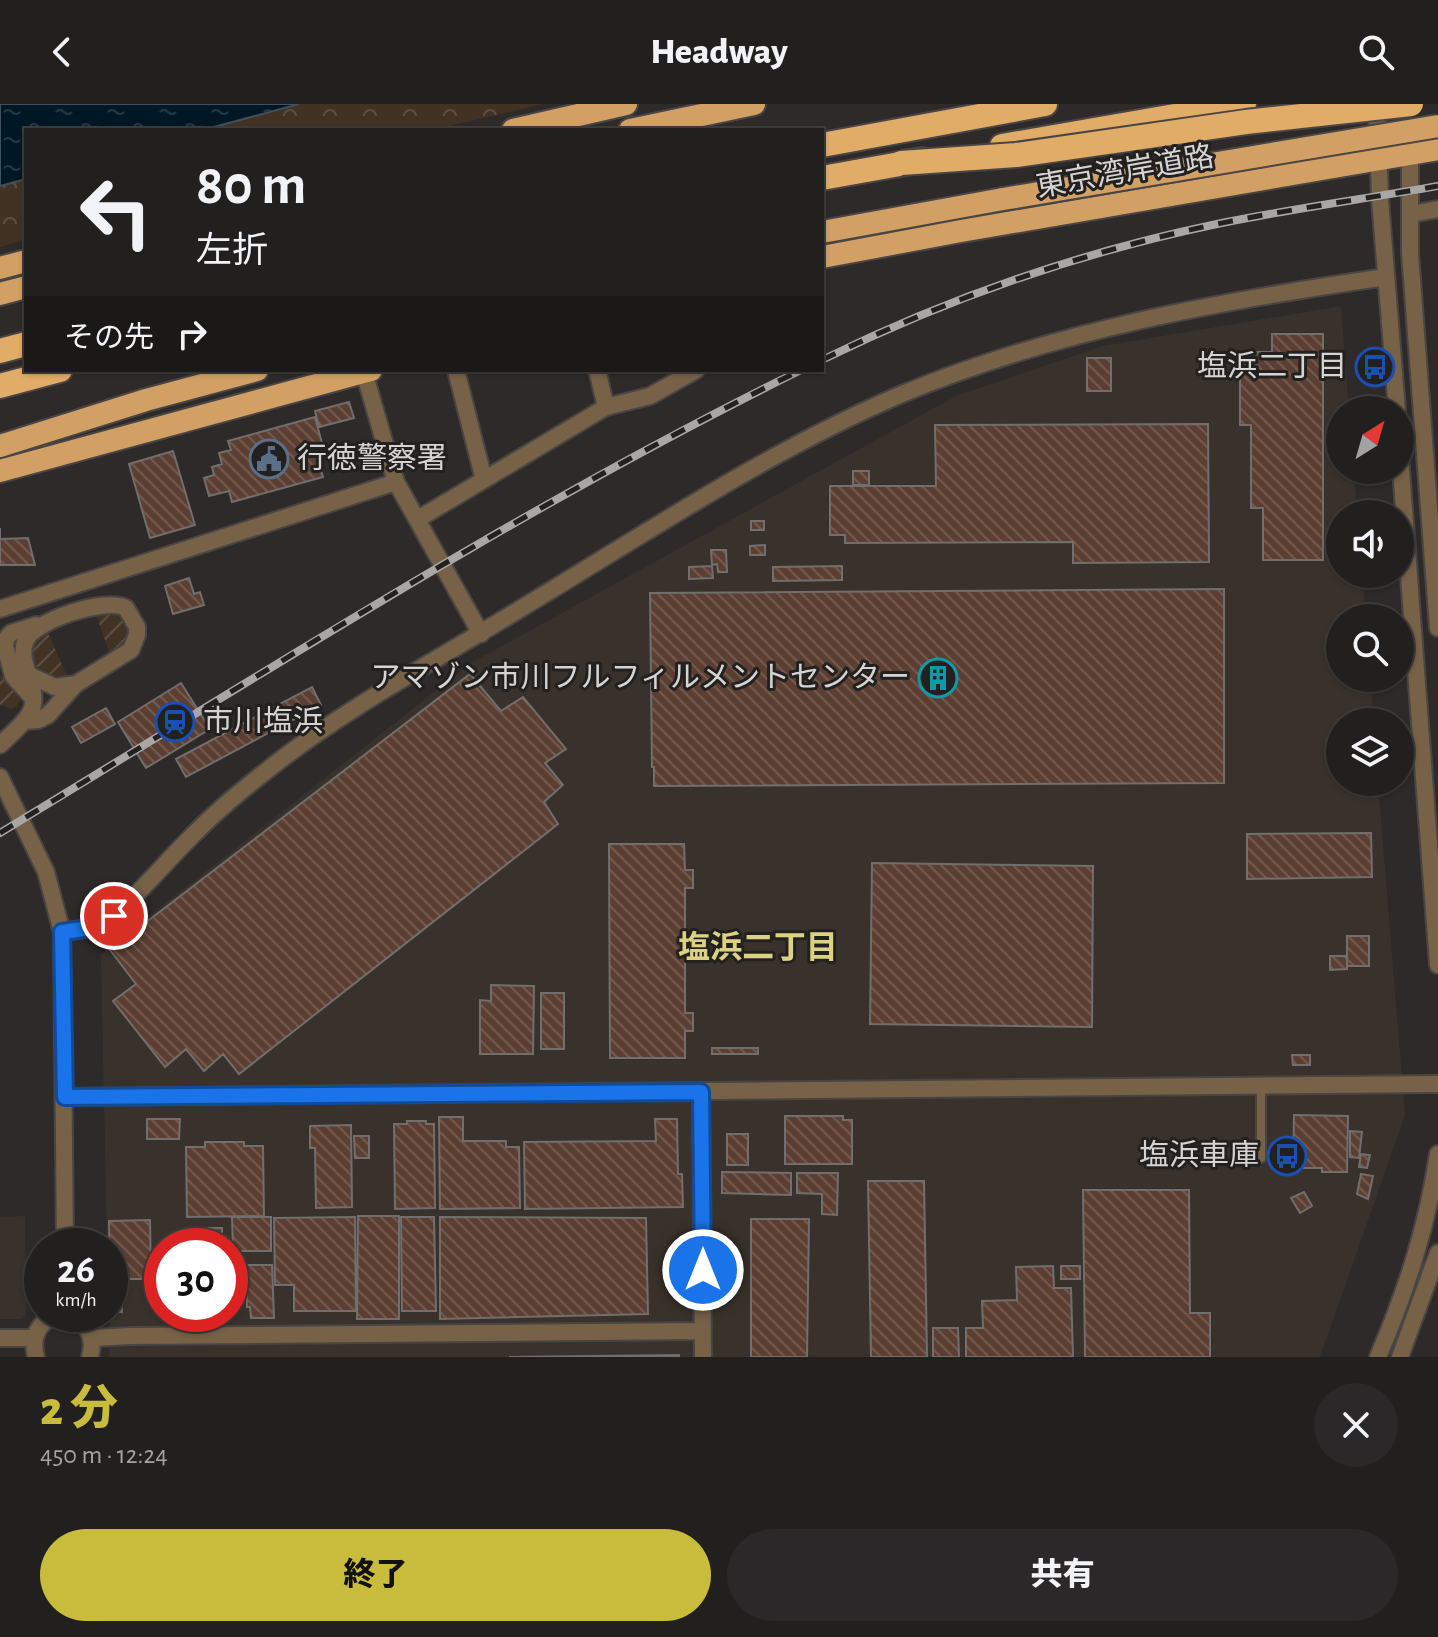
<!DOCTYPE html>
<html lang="ja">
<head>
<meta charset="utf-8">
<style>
  :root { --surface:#22201f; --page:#2a2828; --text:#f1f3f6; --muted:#a2a3a4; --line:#3f3e3d; --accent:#c9bb3b }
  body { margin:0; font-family:"Alegreya Sans","Noto Sans JP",sans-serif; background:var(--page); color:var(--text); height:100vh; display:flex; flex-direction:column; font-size:30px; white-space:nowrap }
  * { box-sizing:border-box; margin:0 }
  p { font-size:26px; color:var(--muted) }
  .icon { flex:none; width:44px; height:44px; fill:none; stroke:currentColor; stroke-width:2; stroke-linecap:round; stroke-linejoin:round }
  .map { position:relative; height:1253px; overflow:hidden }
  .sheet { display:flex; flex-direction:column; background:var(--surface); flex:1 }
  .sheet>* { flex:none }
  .top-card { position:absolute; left:24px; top:24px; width:800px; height:244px; border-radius:0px; box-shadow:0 2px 6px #0004,0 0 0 2px var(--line); background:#22201f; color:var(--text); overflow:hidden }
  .needle { width:52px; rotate:37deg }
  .fabs { position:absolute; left:1326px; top:292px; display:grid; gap:16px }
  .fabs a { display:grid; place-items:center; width:88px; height:88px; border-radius:50%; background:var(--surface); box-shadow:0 2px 6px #0004,0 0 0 2px var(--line); font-size:40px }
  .speed { position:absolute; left:24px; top:1124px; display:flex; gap:16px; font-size:40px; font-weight:700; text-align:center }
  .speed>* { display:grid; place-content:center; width:104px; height:104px; border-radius:50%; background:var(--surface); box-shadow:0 2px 6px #0004,0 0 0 2px var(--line); line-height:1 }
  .speed small { font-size:20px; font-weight:400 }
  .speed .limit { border:12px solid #d22; background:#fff; color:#111 }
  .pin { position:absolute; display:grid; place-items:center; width:68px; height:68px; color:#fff; margin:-34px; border:4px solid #fff; border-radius:50%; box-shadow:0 2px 8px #0007 }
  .me { position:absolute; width:88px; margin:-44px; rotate:0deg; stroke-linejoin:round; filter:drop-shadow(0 0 6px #0008) }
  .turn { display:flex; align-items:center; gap:28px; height:168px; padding:0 40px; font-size:36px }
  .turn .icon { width:104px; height:104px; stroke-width:2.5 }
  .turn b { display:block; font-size:56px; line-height:68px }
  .then { display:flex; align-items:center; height:76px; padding:0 40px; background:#0003; gap:16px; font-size:30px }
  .round { display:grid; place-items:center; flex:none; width:84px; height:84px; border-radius:42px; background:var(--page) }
  .head { display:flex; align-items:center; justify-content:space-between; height:136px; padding:0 40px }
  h1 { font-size:48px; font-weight:800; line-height:60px; color:var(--accent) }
  .button { display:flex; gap:16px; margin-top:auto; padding:16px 40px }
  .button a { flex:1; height:92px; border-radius:48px; background:var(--accent); color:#111; font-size:32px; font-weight:800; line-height:92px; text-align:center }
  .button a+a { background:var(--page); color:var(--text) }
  header { display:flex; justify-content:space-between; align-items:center; height:104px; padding:0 40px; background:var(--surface); font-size:36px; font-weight:800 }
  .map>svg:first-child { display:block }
  .built { fill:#39322c; fill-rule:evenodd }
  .park { fill:url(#park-crowns) }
  .garden { fill:url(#garden-furrows) }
  .water { fill:url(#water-ripples); stroke:#40505a; stroke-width:2 }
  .building { fill:url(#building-back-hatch); stroke:#716e6d; stroke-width:2 }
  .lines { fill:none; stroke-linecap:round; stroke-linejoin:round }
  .service-casing { stroke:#484544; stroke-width:12 }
  .minor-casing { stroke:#484544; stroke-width:20 }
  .tertiary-casing { stroke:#484544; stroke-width:20 }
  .trunk-casing { stroke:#484544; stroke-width:26 }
  .motorway-casing { stroke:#484544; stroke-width:28 }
  .service { stroke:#776147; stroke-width:8 }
  .minor { stroke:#776147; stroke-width:16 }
  .tertiary { stroke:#776147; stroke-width:16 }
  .trunk { stroke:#d2a064; stroke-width:22 }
  .motorway { stroke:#e1ab68; stroke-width:24 }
  .rail-casing { stroke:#a8a7a5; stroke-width:8 }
  .rail { stroke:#23211f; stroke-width:5; stroke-dasharray:15; stroke-linecap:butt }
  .trunk-bridge-casing { stroke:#484544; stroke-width:26; stroke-linecap:butt }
  .motorway-bridge-casing { stroke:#484544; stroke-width:28; stroke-linecap:butt }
  .trunk-bridge { stroke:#d2a064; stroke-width:22 }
  .motorway-bridge { stroke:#e1ab68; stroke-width:24 }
  .route-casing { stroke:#114b97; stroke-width:20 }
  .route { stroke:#1a73e8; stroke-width:14 }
  .labels { text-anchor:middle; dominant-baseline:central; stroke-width:6; stroke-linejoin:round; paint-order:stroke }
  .street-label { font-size:30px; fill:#d5d4d2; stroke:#23211f }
  .poi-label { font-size:30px; fill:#d5d4d2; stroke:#23211f; text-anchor:end }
  .neighbourhood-label { font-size:32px; font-weight:bold; fill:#dbd284; stroke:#23211f }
</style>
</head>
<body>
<header><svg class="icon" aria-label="back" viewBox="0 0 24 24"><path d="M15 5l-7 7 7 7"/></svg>Headway<svg class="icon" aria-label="search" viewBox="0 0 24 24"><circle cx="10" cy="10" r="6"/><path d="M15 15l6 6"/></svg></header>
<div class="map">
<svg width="1438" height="1253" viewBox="0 0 1438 1253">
  <defs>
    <pattern id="park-crowns" width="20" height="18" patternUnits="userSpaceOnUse" patternTransform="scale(2)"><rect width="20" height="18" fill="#423224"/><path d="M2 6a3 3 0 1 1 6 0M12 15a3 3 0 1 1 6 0" fill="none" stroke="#5c4f43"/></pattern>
    <pattern id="garden-furrows" width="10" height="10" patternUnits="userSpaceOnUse" patternTransform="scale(2)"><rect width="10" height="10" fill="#423224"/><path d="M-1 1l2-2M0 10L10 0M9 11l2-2" fill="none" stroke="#5c4f43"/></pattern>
    <pattern id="water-ripples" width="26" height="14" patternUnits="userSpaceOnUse" patternTransform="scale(2)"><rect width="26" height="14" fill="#001826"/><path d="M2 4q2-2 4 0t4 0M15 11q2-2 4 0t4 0" fill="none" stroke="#243945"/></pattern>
    <pattern id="building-back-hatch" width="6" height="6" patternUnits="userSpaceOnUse" patternTransform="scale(2)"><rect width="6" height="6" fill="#5c3f32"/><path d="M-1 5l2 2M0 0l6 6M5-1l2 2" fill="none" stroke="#725a4f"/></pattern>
  </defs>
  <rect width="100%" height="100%" fill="#2d2a29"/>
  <path class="built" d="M1341,202L1349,306H1340V366H1354L1357,410H1340V470H1362L1366,514H1340V574H1370L1374,618H1340V678H1378L1405,1011L1320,1253H109L110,1142H107L101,850L471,559L956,292L1103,242ZM162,1142H230V1210H162Z
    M25,1112L26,1210L21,1215H0V1113Z"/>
  <path class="park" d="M0,0H543L431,26H26V135L0,143Z"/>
  <path class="garden" d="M116,508C137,523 129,538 109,548L96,510Z
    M47,527L67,572C51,578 39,569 31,554L34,537Z
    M0,571L5,572L20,596L17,602L11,605L0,601Z"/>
  <path class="water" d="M0,0H299L203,26H26V75L0,82Z"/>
  <path class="building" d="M1272,230H1323V456H1263V404H1251V321H1240V255H1248V248H1272Z
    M1087,254H1111V287H1087Z
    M349,298L354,314L319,323L315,307Z
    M315,313L323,343L315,345L323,373L232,398L229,387L209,392L204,374L214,371L212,363L222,360L219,349L231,346L228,337Z
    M1208,320L1209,458L1073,459V438L845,439V431H830V382H936L935,321Z
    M173,347L195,421L150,434L129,360Z
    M853,367H869V381H853Z
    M751,417H764V426H751Z
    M0,424V435L28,434L35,461H0Z
    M765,441V451H750V442Z
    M711,446H726L727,468H718L717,460L712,461Z
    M712,462L713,474L689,475V463Z
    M842,462V476L773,477V463Z
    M189,474L194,490L200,488L204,501L173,510L165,482Z
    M1224,485V679L654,682V663H652L650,489Z
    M470,570L501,607L523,593L566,645L545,659L563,681L544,698L558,720L239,970L223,950L204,967L186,945L165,963L113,897L136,880L110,846Z
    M181,579L210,625L146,664L118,618Z
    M312,583L321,601L186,673L176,655Z
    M106,604L115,620L81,639L72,623Z
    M1371,729L1372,773L1247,775V730Z
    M609,740H684L685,766H693V784H685V838L693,837V855H685V909H693V927H685V954H610Z
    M872,759L1093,762L1092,923L870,920Z
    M1347,832H1369V862H1347Z
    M1330,852H1347V865L1330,866Z
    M491,881L534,882L533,950H480V896L491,897Z
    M541,889H564V945H541Z
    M712,944H758V950H712Z
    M1292,951H1310V961H1293Z
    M1294,1011L1348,1012L1347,1068H1322V1064H1293Z
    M785,1012H843V1016H852V1060H785Z
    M439,1013H463V1037H506V1043H519L520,1104L440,1105Z
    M147,1015H180L179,1035H147Z
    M655,1015H677L678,1070H682L683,1103L525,1105L524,1038L656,1037Z
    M407,1017H426V1020H434L435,1104L395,1105L394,1020H407Z
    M351,1021L352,1103L316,1104L315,1044H310V1022Z
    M1350,1027L1362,1028L1359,1054L1350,1053Z
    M727,1030H748V1061H727Z
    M354,1032H369V1054H355Z
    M205,1038H244V1042H263L264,1112L187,1113L186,1043H205Z
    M1361,1050L1370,1051L1367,1064L1359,1063Z
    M722,1068L791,1069V1091L722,1089Z
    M797,1069H838L837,1111L822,1110V1090L797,1089Z
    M1361,1070L1373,1072L1368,1095L1357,1090Z
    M868,1077H924L927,1253H871Z
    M1083,1086H1189L1190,1209H1210V1253H1085Z
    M1304,1088L1312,1102L1300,1109L1291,1094Z
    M358,1112H399V1215H357Z
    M232,1113H271V1147H233Z
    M355,1113L356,1207H294V1181H275L274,1114Z
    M401,1113H434L436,1207H402Z
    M440,1113L646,1114L648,1210L440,1215Z
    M751,1115H809L807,1253H751Z
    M150,1116L151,1175H110L109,1117Z
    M191,1124H222V1142H191Z
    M246,1161H272L274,1214H251L250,1203H247Z
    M1053,1162L1054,1184H1071L1073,1253H966V1224H983L982,1197L1017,1196L1016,1163Z
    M1061,1162H1080V1175H1061Z
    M110,1177H121L122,1208H110Z
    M933,1224H958L959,1253H933Z
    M679,1251V1253H509Z"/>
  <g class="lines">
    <g class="service-casing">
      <path id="service" d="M1261,982V1054"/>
    </g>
    <g class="minor-casing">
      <path id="minor" d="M1411,110L1438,105
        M456,266L484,376
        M597,266L606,303
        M364,268L396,378L481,530
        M418,415L606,303L650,292L696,266
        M0,505L396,378
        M29,571L55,583L76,580
        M33,594L13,572L5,542L6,535L11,529L36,521
        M0,641C10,631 23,621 30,609C43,584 15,560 26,536C35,516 107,493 126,504L137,523V531L131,546L76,580L48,611L38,616L24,617
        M701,988L703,1253
        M92,1234L131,1232L703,1227"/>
    </g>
    <g class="tertiary-casing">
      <path id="tertiary" d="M1377,0L1380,95L1397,306
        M1410,41V149L1438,524
        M1400,352L1438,861
        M0,673L46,768L62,828L65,1142
        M62,828L97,823L105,819C135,795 161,763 188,736C212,711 238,689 265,668C343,605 439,555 525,502C648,428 770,346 902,290C1057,226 1221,197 1386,173
        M65,993L1438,980
        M0,1234H34
        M36,1253C22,1198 104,1199 90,1253
        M1378,1253C1407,1185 1427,1123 1438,1050
        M1400,1253L1438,1149"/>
    </g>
    <g class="trunk-casing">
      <path id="trunk" d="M513,26L626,0
        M630,26L754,0
        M822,128L1003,95
        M822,153L961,127L1438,45
        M0,164L26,157
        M0,190L26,183
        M0,342L146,296L257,266
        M0,367L371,266"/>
    </g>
    <g class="motorway-casing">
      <path id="motorway" d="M822,41L1045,0
        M1002,42L1244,0
        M822,74L922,56
        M0,247L26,240
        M0,282L60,266"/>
    </g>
    <use href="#service" class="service"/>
    <use href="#minor" class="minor"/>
    <use href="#tertiary" class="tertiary"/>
    <use href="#trunk" class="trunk"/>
    <use href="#motorway" class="motorway"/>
    <g class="rail-casing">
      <path id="rail" d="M822,256C946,195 1082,148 1217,120C1290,105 1364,95 1438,82
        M0,729C264,569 524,402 801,266"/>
    </g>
    <use href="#rail" class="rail"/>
    <g class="trunk-bridge-casing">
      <path id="trunk-bridge" d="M1003,95L1438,22"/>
    </g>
    <g class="motorway-bridge-casing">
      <path id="motorway-bridge" d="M901,59L1016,51L1246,18L1411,0"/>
    </g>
    <use href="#trunk-bridge" class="trunk-bridge"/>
    <use href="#motorway-bridge" class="motorway-bridge"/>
  </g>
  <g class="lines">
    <g class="route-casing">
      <path id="route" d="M114,812L97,823L62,828L65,993L701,988L703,1166"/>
    </g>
    <use href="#route" class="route"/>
  </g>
  <defs>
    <g id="bus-ring" transform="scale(2)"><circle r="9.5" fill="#23211f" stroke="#1a4fb4" stroke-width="1.5"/><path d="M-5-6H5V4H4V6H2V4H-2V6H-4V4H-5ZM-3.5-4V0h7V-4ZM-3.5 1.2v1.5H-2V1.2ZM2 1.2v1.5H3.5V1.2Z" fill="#1a4fb4"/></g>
    <g id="civic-ring" transform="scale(2)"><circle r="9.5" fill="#23211f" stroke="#5c6f8a" stroke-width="1.5"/><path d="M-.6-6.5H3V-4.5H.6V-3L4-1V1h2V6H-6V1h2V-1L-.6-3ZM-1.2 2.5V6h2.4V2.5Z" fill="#5c6f8a"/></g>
    <g id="building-ring" transform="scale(2)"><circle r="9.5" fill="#23211f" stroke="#0f9aa8" stroke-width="1.5"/><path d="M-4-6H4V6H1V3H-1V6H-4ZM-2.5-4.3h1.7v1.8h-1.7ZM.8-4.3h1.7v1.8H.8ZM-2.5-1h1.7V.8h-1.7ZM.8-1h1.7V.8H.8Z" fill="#0f9aa8"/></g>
    <g id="station-ring" transform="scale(2)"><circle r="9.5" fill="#23211f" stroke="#1a4fb4" stroke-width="1.5"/><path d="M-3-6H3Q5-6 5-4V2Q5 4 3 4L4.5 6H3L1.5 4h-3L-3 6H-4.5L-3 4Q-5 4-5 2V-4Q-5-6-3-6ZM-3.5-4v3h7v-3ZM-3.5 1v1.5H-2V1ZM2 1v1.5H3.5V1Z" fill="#1a4fb4"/></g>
  </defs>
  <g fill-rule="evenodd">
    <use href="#bus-ring" x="1375" y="263"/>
    <use href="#civic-ring" x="269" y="355"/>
    <use href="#building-ring" x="938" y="574"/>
    <use href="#station-ring" x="175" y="618"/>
    <use href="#bus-ring" x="1287" y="1052"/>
  </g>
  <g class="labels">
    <g class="street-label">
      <text transform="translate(1125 68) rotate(-10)">東京湾岸道路</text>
    </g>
    <g class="poi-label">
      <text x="1347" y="263">塩浜二丁目</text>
      <text x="297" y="355" text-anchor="start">行徳警察署</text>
      <text x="910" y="574">アマゾン市川フルフィルメントセンター</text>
      <text x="203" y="618" text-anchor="start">市川塩浜</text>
      <text x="1259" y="1052">塩浜車庫</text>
    </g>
    <g class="neighbourhood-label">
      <text x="758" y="844">塩浜二丁目</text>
    </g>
  </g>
</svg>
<div class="fabs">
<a><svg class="needle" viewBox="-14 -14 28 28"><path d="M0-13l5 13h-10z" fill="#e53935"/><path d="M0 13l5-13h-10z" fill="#a2a3a4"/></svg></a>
<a><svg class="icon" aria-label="sound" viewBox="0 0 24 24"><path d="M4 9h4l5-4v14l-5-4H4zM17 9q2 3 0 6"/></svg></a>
<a><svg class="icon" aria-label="search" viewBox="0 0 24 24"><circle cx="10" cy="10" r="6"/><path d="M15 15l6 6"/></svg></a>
<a><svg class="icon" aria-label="layers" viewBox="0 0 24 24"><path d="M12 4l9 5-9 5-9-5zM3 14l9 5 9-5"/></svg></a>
</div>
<div class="speed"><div>26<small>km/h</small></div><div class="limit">30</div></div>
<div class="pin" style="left:114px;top:812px;background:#d93025"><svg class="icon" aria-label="arrive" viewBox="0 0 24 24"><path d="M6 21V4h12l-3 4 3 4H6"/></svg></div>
<svg class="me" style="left:703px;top:1166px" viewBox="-20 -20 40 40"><circle r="17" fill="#1a73e8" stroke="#fff" stroke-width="3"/><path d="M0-11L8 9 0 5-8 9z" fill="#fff"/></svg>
<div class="top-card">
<div class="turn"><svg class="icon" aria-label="left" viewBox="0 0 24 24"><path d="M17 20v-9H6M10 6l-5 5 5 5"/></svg><div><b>80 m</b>左折</div></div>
<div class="then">その先<svg class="icon" aria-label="right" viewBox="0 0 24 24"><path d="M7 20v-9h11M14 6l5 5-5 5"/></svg></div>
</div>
</div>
<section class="sheet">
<div class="head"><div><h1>2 分</h1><p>450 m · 12:24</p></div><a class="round"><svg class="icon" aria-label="close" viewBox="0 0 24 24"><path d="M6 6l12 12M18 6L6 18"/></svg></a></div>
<div class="button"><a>終了</a><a>共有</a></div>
</section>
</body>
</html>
